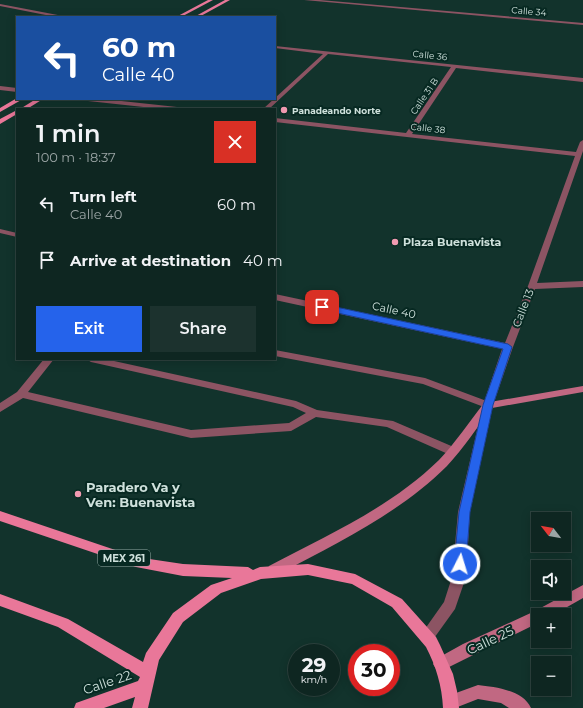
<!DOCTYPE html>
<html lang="en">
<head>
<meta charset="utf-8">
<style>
  :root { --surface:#0e2621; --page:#1c322e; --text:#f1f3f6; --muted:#9ba5a5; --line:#2e433f; --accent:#2563eb }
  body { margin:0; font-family:Montserrat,sans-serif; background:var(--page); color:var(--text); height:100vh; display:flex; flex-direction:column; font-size:15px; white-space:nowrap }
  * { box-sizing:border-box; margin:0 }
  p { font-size:13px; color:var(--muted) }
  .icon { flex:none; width:22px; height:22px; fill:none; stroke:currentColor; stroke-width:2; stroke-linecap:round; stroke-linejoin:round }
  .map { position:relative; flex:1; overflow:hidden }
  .sheet { position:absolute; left:16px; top:108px; width:260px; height:252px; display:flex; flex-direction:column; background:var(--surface); border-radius:0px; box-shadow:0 2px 10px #0003,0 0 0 1px var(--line) }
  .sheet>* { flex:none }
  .banner { position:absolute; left:16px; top:16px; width:260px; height:84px; border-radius:0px; box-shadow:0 2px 10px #0003,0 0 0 1px var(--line); background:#1a4fa0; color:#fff; overflow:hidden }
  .needle { width:26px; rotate:301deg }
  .fabs { position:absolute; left:531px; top:512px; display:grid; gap:8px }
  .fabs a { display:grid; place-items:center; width:40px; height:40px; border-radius:0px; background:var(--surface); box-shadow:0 2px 10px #0003,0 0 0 1px var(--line); font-size:20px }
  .speed { position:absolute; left:288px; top:644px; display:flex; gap:8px; font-size:20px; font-weight:700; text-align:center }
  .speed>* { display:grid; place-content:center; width:52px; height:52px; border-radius:50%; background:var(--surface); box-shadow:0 2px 10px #0003,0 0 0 1px var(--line); line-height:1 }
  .speed small { font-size:10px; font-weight:400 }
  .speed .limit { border:6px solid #d22; background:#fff; color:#111 }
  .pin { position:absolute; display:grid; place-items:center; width:34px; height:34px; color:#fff; margin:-17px; border-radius:8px; box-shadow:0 2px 6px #0006 }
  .me { position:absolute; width:44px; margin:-22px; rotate:5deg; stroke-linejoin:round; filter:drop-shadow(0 0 3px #0008) }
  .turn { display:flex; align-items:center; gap:14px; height:84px; padding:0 20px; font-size:18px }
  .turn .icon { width:52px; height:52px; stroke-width:2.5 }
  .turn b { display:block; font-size:28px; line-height:34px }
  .round { display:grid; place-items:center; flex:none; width:42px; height:42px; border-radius:0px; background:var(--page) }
  .head { display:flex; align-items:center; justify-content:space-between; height:68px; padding:0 20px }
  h1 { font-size:24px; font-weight:600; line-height:30px }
  .action { display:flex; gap:8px; margin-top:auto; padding:8px 20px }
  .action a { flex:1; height:46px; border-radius:0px; background:var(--accent); color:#fff; font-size:16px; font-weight:600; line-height:46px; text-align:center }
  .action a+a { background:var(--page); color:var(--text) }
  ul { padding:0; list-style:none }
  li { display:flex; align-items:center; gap:12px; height:56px; padding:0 20px }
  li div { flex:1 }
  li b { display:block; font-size:15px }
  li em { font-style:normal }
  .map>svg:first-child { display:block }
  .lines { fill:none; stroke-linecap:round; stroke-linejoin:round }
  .lane { fill:#8c5463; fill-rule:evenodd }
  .street { fill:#8c5463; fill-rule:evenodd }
  .secondary { fill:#c16882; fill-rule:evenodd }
  .primary { fill:#e97799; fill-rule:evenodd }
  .route { fill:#2563eb; stroke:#184099 }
  .poi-dot { fill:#f19ab1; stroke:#072922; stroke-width:1.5 }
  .labels { text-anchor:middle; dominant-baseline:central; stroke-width:4; stroke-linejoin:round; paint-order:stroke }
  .far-street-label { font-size:9px; fill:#cfe1dc; stroke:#072922 }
  .far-poi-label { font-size:9px; font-weight:bold; fill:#cfe1dc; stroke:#072922; text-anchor:start }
  .shield { fill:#072922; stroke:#93aaa4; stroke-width:1 }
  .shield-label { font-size:10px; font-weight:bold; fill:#cfe1dc }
  .poi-label { font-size:11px; font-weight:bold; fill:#cfe1dc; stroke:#072922; text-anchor:start }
  .street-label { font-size:11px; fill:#cfe1dc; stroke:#072922 }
  .near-poi-label { font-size:13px; font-weight:bold; fill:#cfe1dc; stroke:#072922; text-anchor:start }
  .near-street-label { font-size:13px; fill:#cfe1dc; stroke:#072922 }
</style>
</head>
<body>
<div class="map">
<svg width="583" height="708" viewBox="0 0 583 708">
  <rect width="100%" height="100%" fill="#12332c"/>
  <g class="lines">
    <path class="lane" d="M275,350L425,378L492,403L493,405L492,407H484L423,384L275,356Z
      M44,359H54L28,392L191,430L289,423L306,413L293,407L91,362L86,359H105L296,401L317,410L393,421L456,448L458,451L456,454H448L387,427L316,417L291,431L191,438L23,398L0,412V403L17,392Z"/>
    <path class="street" d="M304,0H320L583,23V25Z
      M0,4L63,16L65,17H56L0,6Z
      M275,46L583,78V82L456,68L412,134L576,152L580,142L583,140V151L537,283L583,281V287L535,289L513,347L493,405L470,512L466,577L455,609L432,641L427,642L422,641L420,636L444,602L452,577L458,512L483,405L502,349L275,300V294L505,343L528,286L575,156L275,122V118L406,133L451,67L328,54L269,109H263L323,54L275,48Z
      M0,86L17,88V92L0,90Z
      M85,99H103L177,107L180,109H162L88,101Z
      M0,229L17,233V237L0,233Z"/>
    <path class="secondary" d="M583,386V392L492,408C477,427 464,448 447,466C400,513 337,543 279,574L274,576L269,574L267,570L269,566C328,535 391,507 439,460C456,442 469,422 484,403Z
      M583,585V598L553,615H538V623L441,671L436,669L433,664L436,659L463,644L535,611Z
      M478,685C495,687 523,690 531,708H509L501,703L478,699L455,708L445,707L443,702L445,697Z"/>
    <path class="primary" d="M208,0H213L181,17H176Z
      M225,0H230L199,17H194Z
      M17,98L23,99L0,112V108Z
      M36,99H43L27,109H20Z
      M17,110V114L0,124V119Z
      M0,511L136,557L183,564L248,567L253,570L260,567L308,564L355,574L402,599L436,637L440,645L453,674L457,691L459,708H443C442,686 436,666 426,647L392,607L352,584L308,575L261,579L221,593L183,622L159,660L148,708H132L135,697L104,708H74L76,703L138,681L140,677L58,627L0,606V594L68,619L143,662L146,653L173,613L211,585L232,578L183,576L136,567L0,521Z"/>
  </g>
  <path class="route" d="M322,304L508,344L512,347L493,405L470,512L466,564L465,568L460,569L456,568L454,564L459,512L483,405L503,349L319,309L317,307L319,305Z"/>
  <g class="poi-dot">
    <circle cx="284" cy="110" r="4"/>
    <circle cx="395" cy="242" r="4"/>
    <circle cx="78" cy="494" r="4"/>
  </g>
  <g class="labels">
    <g class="far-street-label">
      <text transform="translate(529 11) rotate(5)">Calle 34</text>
      <text transform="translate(430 55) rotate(6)">Calle 36</text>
      <text transform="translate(424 96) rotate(-56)">Calle 31 B</text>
      <text transform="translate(428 128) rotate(6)">Calle 38</text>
    </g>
    <g class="far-poi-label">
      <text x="292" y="110">Panadeando Norte</text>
    </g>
    <rect class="shield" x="98" y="550" width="52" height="16" rx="3"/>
    <g class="shield-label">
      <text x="124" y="558">MEX 261</text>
    </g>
    <g class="poi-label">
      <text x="403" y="242">Plaza Buenavista</text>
    </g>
    <g class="street-label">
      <text transform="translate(523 308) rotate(-69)">Calle 13</text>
      <text transform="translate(394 310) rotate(12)">Calle 40</text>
    </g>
    <g class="near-poi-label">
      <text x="86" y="487">Paradero Va y<tspan x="86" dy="15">Ven: Buenavista</tspan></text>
    </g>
    <g class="near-street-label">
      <text transform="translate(490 640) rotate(-25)">Calle 25</text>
      <text transform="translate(107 682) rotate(-19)">Calle 22</text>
    </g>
  </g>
</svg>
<div class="fabs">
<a><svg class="needle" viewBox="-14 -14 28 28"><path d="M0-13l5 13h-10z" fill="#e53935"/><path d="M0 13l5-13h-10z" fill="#9ba5a5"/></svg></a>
<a><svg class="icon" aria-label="sound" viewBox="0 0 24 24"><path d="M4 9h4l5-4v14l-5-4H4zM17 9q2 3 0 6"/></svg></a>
<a>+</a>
<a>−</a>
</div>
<div class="speed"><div>29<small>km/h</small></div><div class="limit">30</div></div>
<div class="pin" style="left:322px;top:307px;background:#d93025"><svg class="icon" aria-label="arrive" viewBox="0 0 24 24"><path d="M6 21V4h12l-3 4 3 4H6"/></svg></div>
<svg class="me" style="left:460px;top:564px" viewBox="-20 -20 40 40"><circle r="17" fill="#2563eb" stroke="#fff" stroke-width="3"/><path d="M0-11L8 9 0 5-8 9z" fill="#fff"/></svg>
<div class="banner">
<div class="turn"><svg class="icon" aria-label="left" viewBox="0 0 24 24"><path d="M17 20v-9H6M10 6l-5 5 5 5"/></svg><div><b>60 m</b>Calle 40</div></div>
</div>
<section class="sheet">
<div class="head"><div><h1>1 min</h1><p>100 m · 18:37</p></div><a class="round" style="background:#d93025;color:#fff"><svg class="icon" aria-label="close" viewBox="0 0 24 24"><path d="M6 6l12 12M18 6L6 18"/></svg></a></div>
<ul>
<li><svg class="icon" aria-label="left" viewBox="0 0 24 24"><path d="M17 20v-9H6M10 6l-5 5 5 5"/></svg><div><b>Turn left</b><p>Calle 40</p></div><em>60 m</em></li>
<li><svg class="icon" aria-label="arrive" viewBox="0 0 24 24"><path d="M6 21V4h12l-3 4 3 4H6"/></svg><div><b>Arrive at destination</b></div><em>40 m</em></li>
</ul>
<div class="action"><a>Exit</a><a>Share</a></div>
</section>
</div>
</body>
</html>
